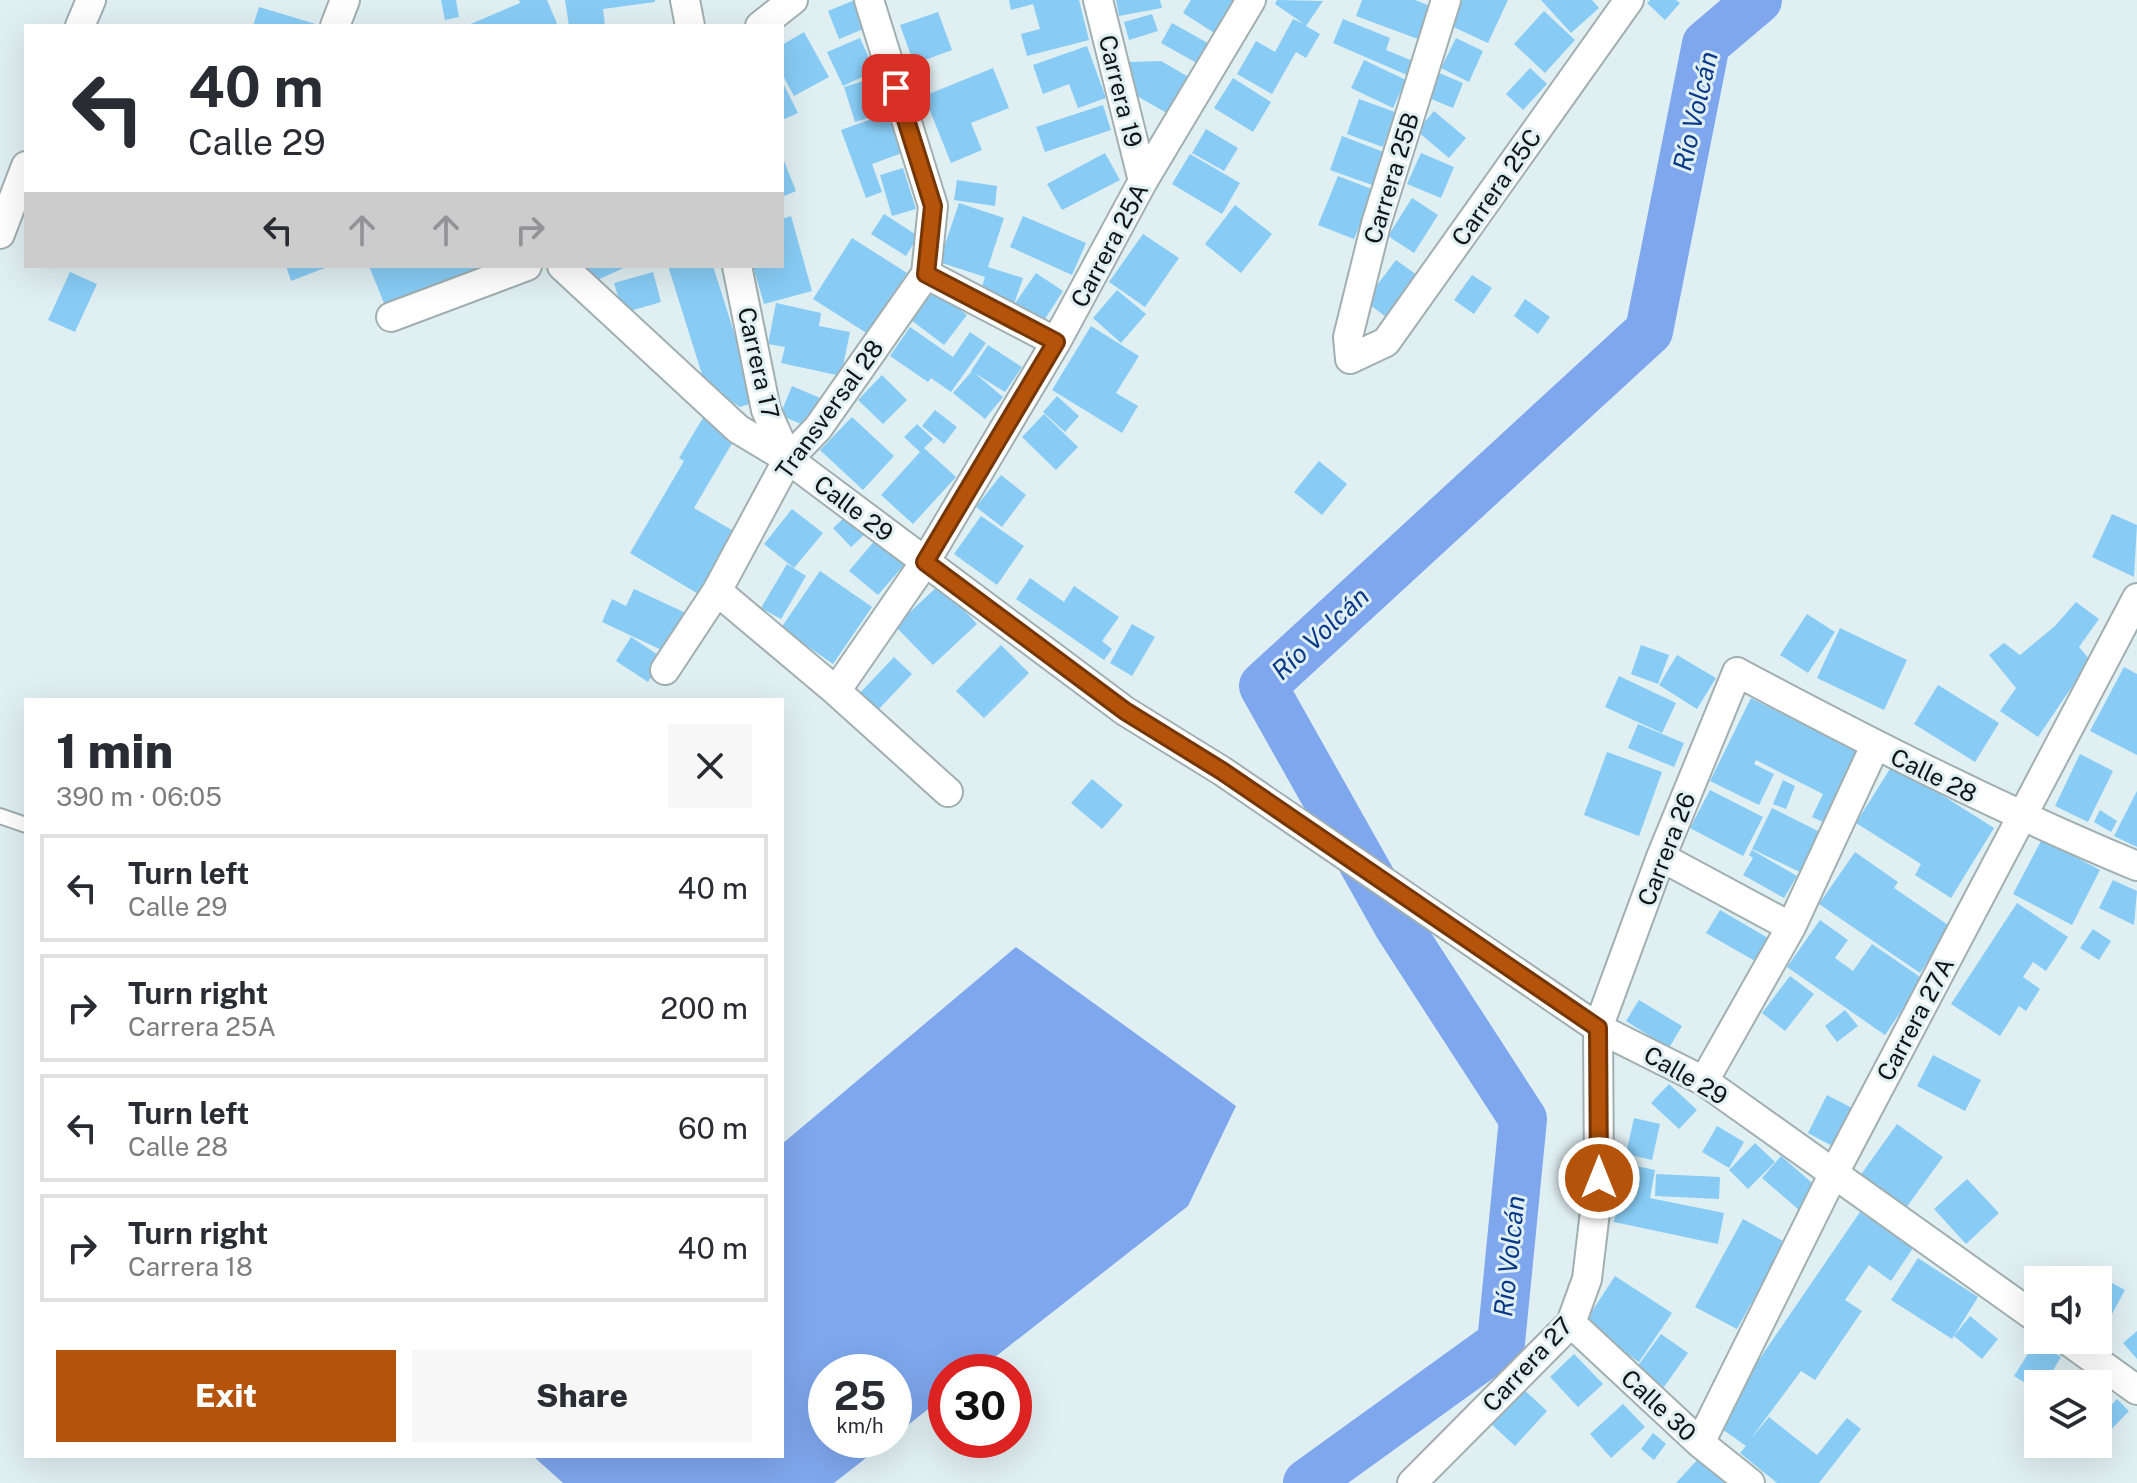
<!DOCTYPE html>
<html lang="en">
<head>
<meta charset="utf-8">
<style>
  :root { --surface:#fff; --page:#f7f7f7; --text:#2b2b33; --muted:#7c7c81; --line:#e1e1e2; --accent:#b45309 }
  body { margin:0; font-family:"Public Sans",sans-serif; background:var(--page); color:var(--text); height:100vh; display:flex; flex-direction:column; font-size:30px; white-space:nowrap }
  * { box-sizing:border-box; margin:0 }
  p { font-size:26px; color:var(--muted) }
  .icon { flex:none; width:44px; height:44px; fill:none; stroke:currentColor; stroke-width:2; stroke-linecap:round; stroke-linejoin:round }
  .map { position:relative; flex:1; overflow:hidden }
  .panel { position:absolute; left:24px; top:698px; width:760px; height:760px; display:flex; flex-direction:column; background:var(--surface); border-radius:0px; box-shadow:0 8px 32px #0002 }
  .panel>* { flex:none }
  .hud { position:absolute; left:24px; top:24px; width:760px; height:244px; border-radius:0px; box-shadow:0 8px 32px #0002; background:#fff; color:var(--text); overflow:hidden }
  .buttons { position:absolute; left:2024px; top:1266px; display:grid; gap:16px }
  .buttons a { display:grid; place-items:center; width:88px; height:88px; border-radius:0px; background:var(--surface); box-shadow:0 8px 32px #0002; font-size:40px }
  .speed { position:absolute; left:808px; top:1354px; display:flex; gap:16px; font-size:40px; font-weight:700; text-align:center }
  .speed>* { display:grid; place-content:center; width:104px; height:104px; border-radius:50%; background:var(--surface); box-shadow:0 8px 32px #0002; line-height:1 }
  .speed small { font-size:20px; font-weight:400 }
  .speed .limit { border:12px solid #d22; background:#fff; color:#111 }
  .pin { position:absolute; display:grid; place-items:center; width:68px; height:68px; color:#fff; margin:-34px; border-radius:16px; box-shadow:0 4px 12px #0006 }
  .me { position:absolute; width:88px; margin:-44px; rotate:0deg; stroke-linejoin:round; filter:drop-shadow(0 0 6px #0008) }
  .turn { display:flex; align-items:center; gap:28px; height:168px; padding:0 32px; font-size:36px }
  .turn .icon { width:104px; height:104px; stroke-width:2.5 }
  .turn b { display:block; font-size:56px; line-height:68px }
  .lanes { display:flex; align-items:center; height:76px; padding:0 32px; background:#0003; justify-content:center; gap:40px; direction:ltr }
  .lanes .off { opacity:.35 }
  .round { display:grid; place-items:center; flex:none; width:84px; height:84px; border-radius:0px; background:var(--page) }
  .summary { display:flex; align-items:center; justify-content:space-between; height:136px; padding:0 32px }
  h1 { font-size:48px; font-weight:800; line-height:60px }
  .cta { display:flex; gap:16px; margin-top:auto; padding:16px 32px }
  .cta a { flex:1; height:92px; border-radius:0px; background:var(--accent); color:#fff; font-size:32px; font-weight:800; line-height:92px; text-align:center }
  .cta a+a { background:var(--page); color:var(--text) }
  ul { padding:0; list-style:none }
  li { display:flex; align-items:center; gap:24px; height:108px; margin:0 16px 12px; padding:0 16px; border:4px solid var(--line); border-radius:0px }
  li div { flex:1 }
  li b { display:block; font-size:30px }
  li em { font-style:normal }
  .map>svg:first-child { display:block }
  .water { fill:#7ea7ee }
  .lines { fill:none; stroke-linecap:round; stroke-linejoin:round }
  .river { stroke:#7ea7ee; stroke-width:48 }
  .building { fill:#88ccf5 }
  .service-casing { stroke:#a1afb1; stroke-width:18 }
  .minor-casing { stroke:#a1afb1; stroke-width:32 }
  .service { stroke:#fff; stroke-width:14 }
  .minor { stroke:#fff; stroke-width:28 }
  .route-casing { stroke:#753606; stroke-width:20 }
  .route { stroke:#b45309; stroke-width:14 }
  .labels { text-anchor:middle; dominant-baseline:central; stroke-width:6; stroke-linejoin:round; paint-order:stroke }
  .street-label { font-size:24px; fill:#0f1415; stroke:#e0eff2 }
  .water-label { font-size:26px; font-style:italic; fill:#093889; stroke:#e0eff2 }
</style>
</head>
<body>
<div class="map">
<svg width="2137" height="1483" viewBox="0 0 2137 1483">
  <rect width="100%" height="100%" fill="#e0eff2"/>
  <path class="water" d="M1016,947L1236,1106L1188,1206L976,1372H946V1395L894,1436V1372H826V1440H889L834,1483H563L533,1456H782V1144Z"/>
  <g class="lines">
    <path class="river" d="M1307,1483L1501,1343L1523,1119L1398,926L1263,686L1649,331L1706,44L1758,0"/>
  </g>
  <path class="building" d="M441,0H456L459,17L445,20Z
    M519,0H547L558,26H466L520,3Z
    M565,0H655V2L603,9L605,26H569Z
    M855,0L866,28L839,39L828,11Z
    M1009,0H1079L1089,40L1027,56L1021,34L1040,29L1033,4L1011,10Z
    M1116,0H1160L1162,8L1119,16Z
    M1191,0H1242L1219,36L1183,13Z
    M1277,0L1323,1L1306,26L1320,34L1306,58L1296,52L1272,94L1237,74L1256,41L1275,52L1293,19L1304,24L1275,4Z
    M1362,0H1415L1430,6L1418,39L1356,16Z
    M1460,0H1508L1488,43L1449,25Z
    M1541,0H1592L1599,8L1571,33Z
    M1650,0H1676L1680,3L1665,20L1647,3Z
    M259,7L319,25V26H253Z
    M1544,11L1575,40L1545,73L1514,44Z
    M938,12L952,50L914,64L900,25Z
    M1152,14L1158,31L1129,40L1124,22Z
    M1343,19L1390,38L1386,50L1413,61L1407,75L1333,43Z
    M1172,23L1213,46L1202,66L1161,43Z
    M804,32L829,77L794,96L782,74V45Z
    M860,38L875,71L843,86L827,52Z
    M1456,38L1483,51L1469,82L1441,68Z
    M1087,46L1106,98L1078,108L1069,84L1043,94L1033,65Z
    M1364,60L1406,80L1393,108L1351,88Z
    M1161,61L1192,79L1172,116L1137,96L1129,62Z
    M993,68L1009,108L971,123L982,150L951,163L924,96Z
    M1530,68L1547,84L1523,110L1506,94Z
    M1439,73L1463,83L1453,108L1429,98Z
    M873,78L884,113L855,122L844,87Z
    M1233,78L1271,102L1253,132L1214,108Z
    M782,81L798,113L782,120Z
    M1359,99L1395,112L1383,147L1347,134Z
    M1103,105L1111,130L1045,152L1036,127Z
    M1434,111L1466,138L1449,158L1417,131Z
    M891,112L905,152L872,164L882,192L866,198L841,130Z
    M1206,129L1238,148L1224,171L1192,153Z
    M1342,136L1386,153L1375,186L1330,170Z
    M1105,153L1120,180L1062,210L1047,184Z
    M1421,153L1454,167L1441,198L1407,184Z
    M1190,154L1240,183L1222,214L1172,184Z
    M782,156L796,191L782,197Z
    M903,168L916,209L892,216L880,175Z
    M1338,176L1374,190L1354,239L1318,225Z
    M957,180L997,186L995,206L954,200Z
    M1412,198L1438,215L1414,253L1388,236Z
    M959,203L1004,218L988,267L1023,278L1014,304L980,293L985,277L939,262Z
    M1235,205L1272,234L1241,273L1205,244Z
    M884,214L918,236L906,256L871,234Z
    M791,216L812,291L764,304L753,266H782V219Z
    M1023,216L1086,243L1072,275L1010,247Z
    M1143,234L1179,258L1145,307L1109,282Z
    M852,238L907,273L868,334L813,299Z
    M1396,260L1417,275L1386,317L1365,301Z
    M286,266H330L291,281Z
    M369,266H487L386,308Z
    M585,266H628L593,282Z
    M668,266H713L756,402L740,407L705,384Z
    M70,272L97,284L75,332L48,320Z
    M653,272L661,302L623,313L614,283Z
    M1036,273L1063,291L1041,325L1013,306Z
    M1472,275L1492,288L1474,314L1454,300Z
    M935,290L967,315L944,345L911,320Z
    M1117,290L1146,314L1121,343L1093,318Z
    M1525,299L1550,317L1538,334L1514,316Z
    M776,303L821,313L819,326L850,332L841,376L781,363L785,347L768,344Z
    M1091,326L1139,356L1116,393L1138,406L1122,433L1052,390Z
    M910,327L953,357L970,332L986,343L951,392L931,378L928,382L890,356Z
    M988,345L1022,367L1005,392L971,371Z
    M972,371L1003,397L985,419L953,393Z
    M882,375L907,400L883,424L858,400Z
    M792,386L820,398L808,427L780,415Z
    M1057,396L1079,416L1065,432L1043,412Z
    M935,410L957,427L944,444L922,426Z
    M1044,414L1078,447L1056,470L1022,437Z
    M704,416L737,435L694,508L737,533L700,595L630,553L684,461L679,458Z
    M852,417L894,456L863,490L820,450Z
    M917,424L933,439L924,448L956,477L913,524L881,495L920,452L904,437Z
    M1319,461L1347,484L1322,515L1294,492Z
    M1001,475L1026,495L1002,527L976,507Z
    M792,509L823,533L794,568L764,544Z
    M2112,514L2137,525L2134,577L2092,557Z
    M846,516L864,535L851,547L833,528Z
    M981,516L1024,546L997,585L954,554Z
    M876,539L905,564L878,595L849,571Z
    M787,564L806,576L781,619L761,608Z
    M820,571L872,607L833,664L781,628Z
    M1030,578L1064,602L1074,586L1119,617L1102,641L1112,649L1104,660L1016,599Z
    M940,584L977,624L933,665L895,626Z
    M634,589L686,613L668,653L602,622L612,599L626,606Z
    M2076,602L2099,619L2079,647L2090,660L2038,737L2000,711L2016,688L1989,655L2004,643L2020,655L2055,626Z
    M1807,614L1835,632L1808,673L1780,655Z
    M1132,624L1155,637L1132,676L1110,663Z
    M1840,628L1907,660L1884,710L1817,678Z
    M631,637L663,658L648,682L616,661Z
    M1001,645L1029,673L984,718L956,691Z
    M1641,645L1669,655L1658,684L1631,674Z
    M1677,655L1716,678L1697,709L1659,685Z
    M894,657L912,674L878,710L860,693Z
    M2124,667L2137,674V755L2090,731Z
    M1619,676L1676,703L1662,733L1605,707Z
    M1938,685L1999,723L1975,762L1914,724Z
    M1751,698L1860,753L1825,823L1812,817L1823,794L1756,760L1754,764L1774,774L1759,805L1710,781Z
    M1638,724L1684,743L1674,767L1628,748Z
    M1607,752L1662,772L1639,836L1584,815Z
    M2080,754L2113,771L2088,822L2055,806Z
    M1893,764L1994,828L1951,898L1915,875L1921,864L1856,823Z
    M1092,779L1123,805L1102,829L1071,803Z
    M1783,780L1795,786L1786,809L1773,804Z
    M1710,790L1763,817L1743,856L1690,828Z
    M2137,791V847L2114,836Z
    M1772,808L1824,834L1804,874L1752,849Z
    M2100,810L2117,821L2111,832L2094,822Z
    M2042,839L2100,870L2072,925L2013,894Z
    M1752,850L1797,876L1784,898L1743,875L1753,858L1749,855Z
    M1855,852L1898,882L1894,888L1951,927L1920,973L1819,904Z
    M2113,880L2137,891L2134,925L2099,908Z
    M2017,903L2068,937L2046,971L2033,962L2023,977L2040,989L2026,1011L2019,1006L2000,1036L1951,1004Z
    M1720,910L1768,938L1755,961L1706,933Z
    M1820,920L1848,940L1835,958L1853,971L1872,944L1923,979L1885,1035L1787,967Z
    M2093,929L2111,941L2099,960L2080,948Z
    M1790,976L1814,994L1785,1031L1762,1013Z
    M1639,1000L1682,1026L1669,1048L1626,1021Z
    M1845,1010L1858,1026L1837,1042L1825,1026Z
    M1933,1055L1981,1080L1965,1111L1917,1086Z
    M1669,1084L1697,1110L1679,1129L1651,1103Z
    M1827,1095L1854,1109L1834,1147L1808,1133Z
    M1634,1118L1660,1124L1652,1160L1626,1154Z
    M1897,1124L1943,1157L1906,1208L1860,1176Z
    M1717,1126L1744,1142L1729,1168L1702,1152Z
    M1755,1143L1775,1162L1748,1189L1729,1170Z
    M1781,1156L1818,1188L1799,1210L1762,1178Z
    M1626,1164L1655,1170L1650,1198L1724,1213L1718,1244L1614,1222Z
    M1656,1174L1720,1177L1719,1199L1655,1196Z
    M1967,1179L1999,1213L1966,1244L1934,1209Z
    M1860,1212L1913,1248L1891,1281L1869,1265L1845,1300L1862,1311L1815,1380L1801,1371L1749,1441L1769,1417L1817,1455L1847,1418L1861,1429L1819,1483H1777L1740,1453L1746,1446L1715,1424Z
    M1743,1219L1785,1242L1737,1329L1695,1307Z
    M1918,1258L1978,1297L1952,1339L1891,1300Z
    M2095,1274L2125,1290L2098,1340V1280H2091Z
    M1615,1276L1672,1313L1639,1362L1583,1325Z
    M1970,1316L1998,1339L1982,1359L1954,1336Z
    M2137,1331V1359L2123,1343Z
    M1661,1334L1688,1353L1664,1387L1637,1367Z
    M2036,1341L2061,1357L2045,1384H2038V1391L2014,1376Z
    M1574,1354L1603,1384L1578,1407L1550,1377Z
    M1519,1385L1547,1411L1515,1446L1487,1420Z
    M2117,1399L2129,1411L2101,1440L2098,1437V1419Z
    M1623,1404L1645,1427L1611,1458L1590,1434Z
    M1653,1433L1666,1444L1654,1460L1641,1449Z
    M1699,1458L1725,1483H1676Z"/>
  <g class="lines">
    <g class="service-casing">
      <path id="service" d="M0,816L26,825"/>
    </g>
    <g class="minor-casing">
      <path id="minor" d="M685,0L690,26
        M1098,0L1143,181
        M1446,0L1376,224L1348,337L1350,359L1386,342L1629,0
        M80,26L91,0
        M335,26L345,0
        M760,26L793,0
        M0,234L26,166
        M562,266L738,429L788,459L1125,711L1222,771L1598,1028L1704,1081L2038,1319
        M737,266L766,410L788,459
        M926,274L1056,342
        M391,317L527,266
        M717,591L836,691L948,792
        M665,670L717,591L788,459L818,428L926,274L933,206L869,0
        M836,691L925,562L1056,342L1143,181L1251,0
        M1661,857L1791,927
        M1704,1081L1791,927L1875,746
        M1571,1323L1700,1443L1750,1483
        M2067,1340L2137,1390
        M1700,1443L1834,1173L2137,598
        M1412,1483L1571,1323L1587,1279L1599,1178L1598,1028L1661,857L1737,672C1868,742 2000,809 2137,866"/>
    </g>
    <use href="#service" class="service"/>
    <use href="#minor" class="minor"/>
  </g>
  <g class="lines">
    <g class="route-casing">
      <path id="route" d="M896,88L933,206L926,274L1056,342L925,562L1125,711L1222,771L1598,1028L1599,1178"/>
    </g>
    <use href="#route" class="route"/>
  </g>
  <g class="labels">
    <g class="street-label">
      <text transform="translate(1121 91) rotate(76)">Carrera 19</text>
      <text transform="translate(1391 178) rotate(-73)">Carrera 25B</text>
      <text transform="translate(1496 187) rotate(-55)">Carrera 25C</text>
      <text transform="translate(1109 245) rotate(-62)">Carrera 25A</text>
      <text transform="translate(759 363) rotate(77)">Carrera 17</text>
      <text transform="translate(829 409) rotate(-54)">Transversal 28</text>
      <text transform="translate(854 508) rotate(37)">Calle 29</text>
      <text transform="translate(1934 775) rotate(26)">Calle 28</text>
      <text transform="translate(1666 849) rotate(-69)">Carrera 26</text>
      <text transform="translate(1915 1019) rotate(-62)">Carrera 27A</text>
      <text transform="translate(1686 1075) rotate(30)">Calle 29</text>
      <text transform="translate(1527 1364) rotate(-47)">Carrera 27</text>
      <text transform="translate(1659 1405) rotate(43)">Calle 30</text>
    </g>
    <g class="water-label">
      <text transform="translate(1695 111) rotate(-77)">Río Volcán</text>
      <text transform="translate(1320 633) rotate(-43)">Río Volcán</text>
      <text transform="translate(1509 1256) rotate(-84)">Río Volcán</text>
    </g>
  </g>
</svg>
<div class="buttons">
<a><svg class="icon" aria-label="sound" viewBox="0 0 24 24"><path d="M4 9h4l5-4v14l-5-4H4zM17 9q2 3 0 6"/></svg></a>
<a><svg class="icon" aria-label="layers" viewBox="0 0 24 24"><path d="M12 4l9 5-9 5-9-5zM3 14l9 5 9-5"/></svg></a>
</div>
<div class="speed"><div>25<small>km/h</small></div><div class="limit">30</div></div>
<div class="pin" style="left:896px;top:88px;background:#d93025"><svg class="icon" aria-label="arrive" viewBox="0 0 24 24"><path d="M6 21V4h12l-3 4 3 4H6"/></svg></div>
<svg class="me" style="left:1599px;top:1178px" viewBox="-20 -20 40 40"><circle r="17" fill="#b45309" stroke="#fff" stroke-width="3"/><path d="M0-11L8 9 0 5-8 9z" fill="#fff"/></svg>
<div class="hud">
<div class="turn"><svg class="icon" aria-label="left" viewBox="0 0 24 24"><path d="M17 20v-9H6M10 6l-5 5 5 5"/></svg><div><b>40 m</b>Calle 29</div></div>
<div class="lanes"><svg class="icon" aria-label="left" viewBox="0 0 24 24"><path d="M17 20v-9H6M10 6l-5 5 5 5"/></svg><svg class="icon off" aria-label="ahead" viewBox="0 0 24 24"><path d="M12 20V5M6 11l6-6 6 6"/></svg><svg class="icon off" aria-label="ahead" viewBox="0 0 24 24"><path d="M12 20V5M6 11l6-6 6 6"/></svg><svg class="icon off" aria-label="right" viewBox="0 0 24 24"><path d="M7 20v-9h11M14 6l5 5-5 5"/></svg></div>
</div>
<section class="panel">
<div class="summary"><div><h1>1 min</h1><p>390 m · 06:05</p></div><a class="round"><svg class="icon" aria-label="close" viewBox="0 0 24 24"><path d="M6 6l12 12M18 6L6 18"/></svg></a></div>
<ul>
<li><svg class="icon" aria-label="left" viewBox="0 0 24 24"><path d="M17 20v-9H6M10 6l-5 5 5 5"/></svg><div><b>Turn left</b><p>Calle 29</p></div><em>40 m</em></li>
<li><svg class="icon" aria-label="right" viewBox="0 0 24 24"><path d="M7 20v-9h11M14 6l5 5-5 5"/></svg><div><b>Turn right</b><p>Carrera 25A</p></div><em>200 m</em></li>
<li><svg class="icon" aria-label="left" viewBox="0 0 24 24"><path d="M17 20v-9H6M10 6l-5 5 5 5"/></svg><div><b>Turn left</b><p>Calle 28</p></div><em>60 m</em></li>
<li><svg class="icon" aria-label="right" viewBox="0 0 24 24"><path d="M7 20v-9h11M14 6l5 5-5 5"/></svg><div><b>Turn right</b><p>Carrera 18</p></div><em>40 m</em></li>
</ul>
<div class="cta"><a>Exit</a><a>Share</a></div>
</section>
</div>
</body>
</html>
